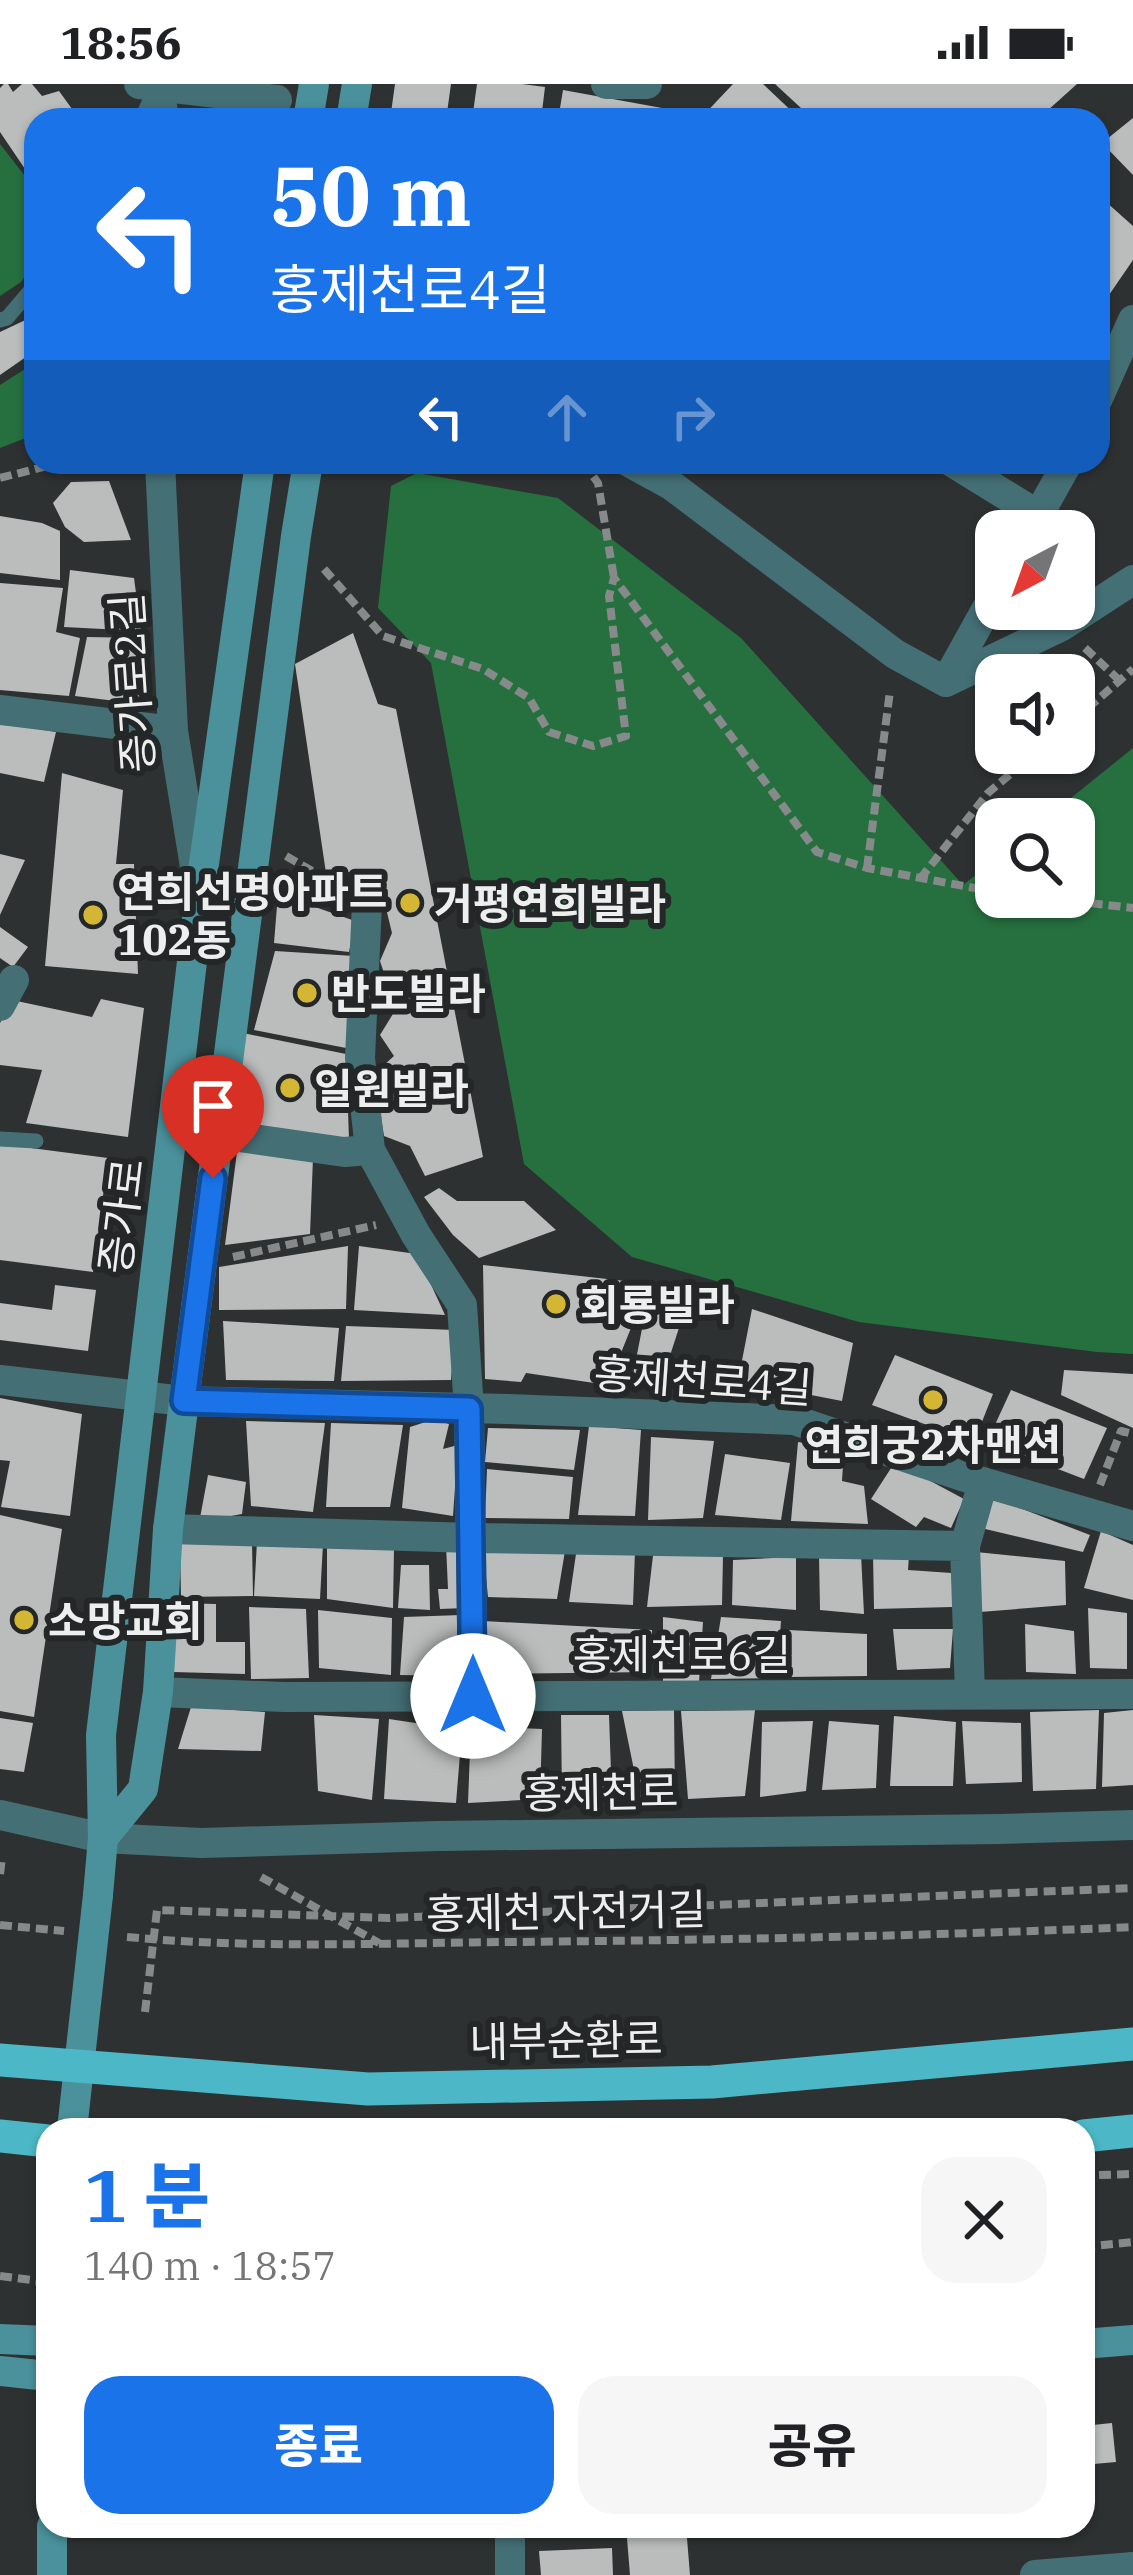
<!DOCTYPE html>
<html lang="ko">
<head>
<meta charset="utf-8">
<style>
  :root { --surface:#fff; --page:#f6f6f6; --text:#202124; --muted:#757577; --accent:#1a73e8 }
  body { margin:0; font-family:"IBM Plex Serif","Noto Sans KR",serif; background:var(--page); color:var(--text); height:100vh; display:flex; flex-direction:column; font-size:45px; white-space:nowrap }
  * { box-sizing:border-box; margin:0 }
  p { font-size:39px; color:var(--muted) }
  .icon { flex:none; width:66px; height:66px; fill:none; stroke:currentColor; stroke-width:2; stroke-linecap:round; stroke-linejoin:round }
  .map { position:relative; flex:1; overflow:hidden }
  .drawer { position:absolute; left:36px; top:2034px; width:1059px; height:420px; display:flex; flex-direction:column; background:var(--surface); border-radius:36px; box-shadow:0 3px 9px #0004 }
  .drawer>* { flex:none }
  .guide { position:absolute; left:24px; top:24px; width:1086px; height:366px; border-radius:36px; box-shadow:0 3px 9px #0004; background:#1a73e8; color:#fff; overflow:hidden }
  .needle { width:78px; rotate:221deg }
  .tools { position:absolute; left:975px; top:426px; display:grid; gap:24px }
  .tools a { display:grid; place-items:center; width:120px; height:120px; border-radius:24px; background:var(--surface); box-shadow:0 3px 9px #0004; font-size:60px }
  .pin { position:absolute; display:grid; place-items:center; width:102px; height:102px; color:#fff; margin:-123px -51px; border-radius:50% 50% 50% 0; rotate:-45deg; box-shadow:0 0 12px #0007 }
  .pin .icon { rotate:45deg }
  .me { position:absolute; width:132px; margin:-66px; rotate:0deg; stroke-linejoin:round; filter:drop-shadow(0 0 9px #0008) }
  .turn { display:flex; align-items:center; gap:42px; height:252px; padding:0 48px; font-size:54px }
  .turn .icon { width:156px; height:156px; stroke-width:2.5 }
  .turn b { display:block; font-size:84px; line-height:102px }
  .lanes { display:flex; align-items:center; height:114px; padding:0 48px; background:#0003; justify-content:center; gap:60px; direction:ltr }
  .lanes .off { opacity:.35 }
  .round { display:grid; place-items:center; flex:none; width:126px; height:126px; border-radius:36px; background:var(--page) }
  .head { display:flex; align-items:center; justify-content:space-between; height:204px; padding:0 48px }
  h1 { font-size:72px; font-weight:800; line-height:90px; color:var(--accent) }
  .button { display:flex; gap:24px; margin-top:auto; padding:24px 48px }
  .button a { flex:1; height:138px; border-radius:36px; background:var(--accent); color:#fff; font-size:48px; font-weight:800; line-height:138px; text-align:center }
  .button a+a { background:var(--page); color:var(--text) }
  .status { display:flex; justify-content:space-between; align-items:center; height:84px; padding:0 60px; background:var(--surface); direction:ltr }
  .status svg { height:33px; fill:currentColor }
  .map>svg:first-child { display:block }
  .forest { fill:#26703f }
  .pier { fill:#2e3131 }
  .building { fill:#babdbc }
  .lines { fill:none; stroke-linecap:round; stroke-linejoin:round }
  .path { stroke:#878a8a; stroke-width:8; stroke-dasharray:12 6; stroke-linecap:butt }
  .service { stroke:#446f75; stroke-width:15 }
  .minor { stroke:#446f75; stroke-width:30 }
  .secondary { stroke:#4a919b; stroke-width:30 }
  .trunk { stroke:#4cb7c6; stroke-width:33 }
  .secondary-bridge { stroke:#4a919b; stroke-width:30 }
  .trunk-bridge { stroke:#4cb7c6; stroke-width:33 }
  .route-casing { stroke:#114b97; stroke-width:30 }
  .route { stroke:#1a73e8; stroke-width:21 }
  .poi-dot { fill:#d4b635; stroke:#242727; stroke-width:4.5 }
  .labels { text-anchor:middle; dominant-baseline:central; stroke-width:12; stroke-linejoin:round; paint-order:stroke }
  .street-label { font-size:42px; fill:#edefef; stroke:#242727 }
  .poi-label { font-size:42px; font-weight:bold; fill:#edefef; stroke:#242727; text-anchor:start }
</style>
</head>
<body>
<div class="status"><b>18:56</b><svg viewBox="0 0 49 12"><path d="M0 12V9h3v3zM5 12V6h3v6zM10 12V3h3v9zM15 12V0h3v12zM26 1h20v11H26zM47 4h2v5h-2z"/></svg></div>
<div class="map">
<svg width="1133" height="2491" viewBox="0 0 1133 2491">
  <rect width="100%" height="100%" fill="#2e3131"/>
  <path class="forest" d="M0,60L36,106V177L21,198L0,212Z
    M36,278V350L0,364V301Z
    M417,389L558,414L741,554L963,801L996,775V813H1074V735H1045L1133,664V1270L1097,1268L859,1238L632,1173L524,1080L431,579L378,524L391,402Z"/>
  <path class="pier" d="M0,1924L287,1950L523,1951L612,1955L990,1941L1133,1928V2074L1083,2077V2046H48V2083L0,2078Z"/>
  <path class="building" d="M4,0H8L13,8L22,0H32L42,12L59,7L80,36H36V93L31,81L25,85L0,48V4Z
    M395,0H451L446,36H390Z
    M477,0H522L545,3L541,36H472Z
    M733,0H763L801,36H699Z
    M775,0H1077L1037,36H814Z
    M563,6L662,24L660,36H558Z
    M1133,34V91L1102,59Z
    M1105,117L1133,142V176L1098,227V125Z
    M36,231V266L0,291V248Z
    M109,397L131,456L84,458L65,443L53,419L71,398Z
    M0,432L42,439L60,447V496L0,489Z
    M70,486L134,494L141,547L64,543Z
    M0,499L63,504L56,548L80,554L69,612L0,606Z
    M353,549L378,620L396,625L483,1073L425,1092L410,1062L384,1052L374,990L394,972L380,951L396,925L380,877L392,849L377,787L326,789L295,580Z
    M87,553L145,554L140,620L75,612Z
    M0,639L56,648L44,698L0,689Z
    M62,689L123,706L116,780H134L138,890L45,882Z
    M0,770L25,776L0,831Z
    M278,810L355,837L349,868L274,859Z
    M0,843L28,863L13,883L0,874Z
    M275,867L354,872L346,964L254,946Z
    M101,915L144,924L128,1053L26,1039L42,986L0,981V939L12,916L92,933Z
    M243,949L346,970L349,1055L227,1039Z
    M0,1060L108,1074L93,1188L0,1176Z
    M238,1060L313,1074L310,1150L225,1161Z
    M439,1104L457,1117H524L556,1146L479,1174L453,1151L424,1113Z
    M348,1162L346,1225L219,1226V1183Z
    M359,1162L417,1170L445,1231L354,1226Z
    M483,1181L625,1197L631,1244L608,1301L526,1289L521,1298L485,1295Z
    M55,1201L96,1206L88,1267L0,1256V1219L52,1226Z
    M650,1204L689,1213L665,1287L668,1308L631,1301Z
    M752,1225L853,1259L842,1317L738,1297Z
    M223,1237L339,1244L334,1297L226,1296Z
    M346,1242L455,1246L451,1296L341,1297Z
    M895,1271L993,1310L974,1358L872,1321Z
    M1064,1286L1133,1290V1344L1061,1311Z
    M1011,1306L1107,1344L1084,1395L987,1358Z
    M0,1314L82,1330L70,1432L1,1423L10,1377L0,1376Z
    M435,1335L449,1340L443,1365L458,1361L453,1432L402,1424L410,1343Z
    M246,1337L325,1339L313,1428L251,1422Z
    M331,1339L403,1341L390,1423H326Z
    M589,1342L641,1346L635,1432L578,1431Z
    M488,1344L580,1346L574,1386L485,1378Z
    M651,1353L714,1357L703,1434L648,1436Z
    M798,1358L844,1365L842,1397L864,1402L868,1440L791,1437Z
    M725,1370L790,1379L781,1436L715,1431Z
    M895,1378L964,1415L951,1444L924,1433L916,1443L871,1415Z
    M487,1385L573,1393L569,1435L485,1434Z
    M208,1391L246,1398L242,1430L209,1436L200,1434Z
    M994,1414L1090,1451L1083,1468L981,1444Z
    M0,1431L62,1445L34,1633L0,1627Z
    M1101,1447L1133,1461V1516L1084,1504Z
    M257,1457L323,1460L320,1515L254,1512Z
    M252,1458L253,1512L181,1513L180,1459Z
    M446,1461L466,1462L465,1524L440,1525L438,1505H448Z
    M566,1461L557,1515L488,1513L483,1463Z
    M327,1462L394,1464L393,1524L327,1515Z
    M577,1463L635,1467L633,1521L569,1518Z
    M654,1463L723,1472L722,1521L647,1523Z
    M976,1468L1065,1477L1066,1521L980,1528Z
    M861,1470L864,1530L820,1526L819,1471Z
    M873,1470L909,1471L908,1486L952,1489V1523L874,1525Z
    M796,1473V1526L732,1521L733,1476Z
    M401,1481H429L430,1526L398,1524Z
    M174,1519L216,1520V1558H245V1590L173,1588Z
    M249,1523L306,1525L309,1594L251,1595Z
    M1088,1524L1127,1529V1585L1090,1584Z
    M318,1526L392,1534L391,1591L319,1584Z
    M461,1531L453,1592L400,1591L404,1533Z
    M663,1533L703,1538L699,1598L663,1599Z
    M721,1533L781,1537L777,1594L711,1595Z
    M483,1537L652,1546L651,1588L488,1590Z
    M1025,1540L1074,1547L1076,1590L1026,1588Z
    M893,1545H953L950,1584L897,1586Z
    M788,1546L867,1550V1592L787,1593Z
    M191,1623L265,1628L261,1667L178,1665Z
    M674,1626L675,1710L624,1714L622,1694L634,1686L622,1627Z
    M755,1626L745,1712L688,1715L681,1627Z
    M1099,1626L1096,1705L1033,1707L1030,1628Z
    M1133,1626V1701L1102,1703L1104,1629Z
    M314,1631L379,1635L372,1716L318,1707Z
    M561,1631H609L612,1715L562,1714Z
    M894,1632L956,1638L953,1702H890Z
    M0,1634L33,1639L24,1688L0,1685Z
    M389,1635L462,1646L456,1719L384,1715Z
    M813,1637L806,1707L760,1713L762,1638Z
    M829,1637L879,1641L876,1704L822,1706Z
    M962,1637L1021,1639L1022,1698L966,1700Z
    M471,1642L542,1645L540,1715L468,1719Z
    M1112,2339L1116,2378L1083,2381V2342Z
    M626,2442H686L690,2491H630Z
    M612,2464L613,2491H541L539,2467Z"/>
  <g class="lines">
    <path class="path" d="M583,378L598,399L614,494
      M0,394L62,378
      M324,485L383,552L483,585L529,614L549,648L593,662L626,652L609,512L614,494L817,768L867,784L996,808
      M1085,564L1120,597
      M1074,636L1133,585
      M286,772L340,803
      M867,784L890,607
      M920,795L988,709L1035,669
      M1037,813L1133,824
      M233,1173L376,1141
      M1100,1401L1121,1347L1133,1350
      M0,1790L2,1774
      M261,1793L379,1859
      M0,1841L64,1847
      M127,1853C254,1865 384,1859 511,1858C719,1856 925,1852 1133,1843
      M145,1928L157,1826L389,1834L1133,1804
      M1099,2091L1133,2090
      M1083,2163L1133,2158
      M0,2192L48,2198"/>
    <path class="service" d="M141,36L155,6
      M0,236L7,234L36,200
      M0,1055L36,1057"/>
    <path class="minor" d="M139,0L277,16
      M157,0L165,36
      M606,0H647
      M1098,314L1133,236
      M160,378L173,647L198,801
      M629,378L671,401L895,570L946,598L1062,542L1133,496
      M952,378L1038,431
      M1030,446L1068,378
      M946,598L996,508
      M0,626L173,647
      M367,819L360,974L370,1066L416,1151L462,1221L469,1325L473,1612
      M0,922L14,896
      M218,1050L344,1068L370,1066
      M0,1296L184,1317L508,1325L794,1336L962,1392L1133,1442
      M168,1445L473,1454L965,1462
      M158,1608L284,1613L1133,1610
      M970,1610L965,1462L983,1398
      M0,1731L103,1754L201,1759L438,1752L1000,1745L1133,1741
      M510,2442V2491
      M1035,2491L1133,2483"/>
    <path class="secondary" d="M308,36L314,0
      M351,36L357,0
      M103,1754L143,1705L158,1608L168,1445L184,1317L296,452L308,378
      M98,1811L103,1754L101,1651L201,801L260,378
      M0,2255L48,2257
      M1083,2260L1133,2256
      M0,2287L48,2292
      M52,2442V2491"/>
    <path class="trunk" d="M0,2052L48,2057
      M1083,2052L1133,2047"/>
    <path class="secondary-bridge" d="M72,2046L98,1811"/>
    <path class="trunk-bridge" d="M0,1976L368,2005L712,1998L1133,1960"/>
  </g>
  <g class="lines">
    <g class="route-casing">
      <path id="route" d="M213,1094L184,1317L469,1325L473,1612"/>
    </g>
    <use href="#route" class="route"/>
  </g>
  <g class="poi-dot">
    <circle cx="410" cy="819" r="12"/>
    <circle cx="93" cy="831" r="12"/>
    <circle cx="307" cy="909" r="12"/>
    <circle cx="290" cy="1004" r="12"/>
    <circle cx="556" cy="1220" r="12"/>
    <circle cx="933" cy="1316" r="12"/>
    <circle cx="24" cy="1536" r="12"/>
  </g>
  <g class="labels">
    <g class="street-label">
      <text transform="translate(132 599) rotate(-94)">증가로2길</text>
      <text transform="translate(121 1132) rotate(-83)">증가로</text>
      <text transform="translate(703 1296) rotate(4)">홍제천로4길</text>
      <text x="682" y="1570">홍제천로6길</text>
      <text transform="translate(601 1708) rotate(-1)">홍제천로</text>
      <text transform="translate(566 1827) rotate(-1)">홍제천 자전거길</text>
      <text transform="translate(566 1956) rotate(-1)">내부순환로</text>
    </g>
    <g class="poi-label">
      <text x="117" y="807">연희선명아파트<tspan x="117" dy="48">102동</tspan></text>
      <text x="434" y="819">거평연희빌라</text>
      <text x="331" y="909">반도빌라</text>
      <text x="314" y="1004">일원빌라</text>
      <text x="580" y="1220">회룡빌라</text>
      <text x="933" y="1360" text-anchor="middle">연희궁2차맨션</text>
      <text x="48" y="1536">소망교회</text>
    </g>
  </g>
</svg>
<div class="tools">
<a><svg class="needle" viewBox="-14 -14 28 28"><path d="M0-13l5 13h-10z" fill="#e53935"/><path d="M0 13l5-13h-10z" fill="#757577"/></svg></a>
<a><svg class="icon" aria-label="sound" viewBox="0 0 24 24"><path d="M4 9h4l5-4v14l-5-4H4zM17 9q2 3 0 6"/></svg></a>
<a><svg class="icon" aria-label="search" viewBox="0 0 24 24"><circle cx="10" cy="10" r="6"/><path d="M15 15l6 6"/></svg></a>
</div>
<div class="pin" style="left:213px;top:1094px;background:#d93025"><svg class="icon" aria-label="arrive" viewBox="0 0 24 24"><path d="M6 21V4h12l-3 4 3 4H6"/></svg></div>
<svg class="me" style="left:473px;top:1612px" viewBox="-20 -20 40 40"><circle r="19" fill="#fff"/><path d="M0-13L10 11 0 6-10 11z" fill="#1a73e8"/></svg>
<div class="guide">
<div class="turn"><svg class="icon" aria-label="left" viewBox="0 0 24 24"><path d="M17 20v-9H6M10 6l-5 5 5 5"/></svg><div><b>50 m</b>홍제천로4길</div></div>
<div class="lanes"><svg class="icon" aria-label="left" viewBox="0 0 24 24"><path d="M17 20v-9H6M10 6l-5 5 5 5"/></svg><svg class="icon off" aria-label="ahead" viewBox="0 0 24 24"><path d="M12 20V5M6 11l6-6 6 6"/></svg><svg class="icon off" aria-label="right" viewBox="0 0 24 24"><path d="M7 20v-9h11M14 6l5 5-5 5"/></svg></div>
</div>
<section class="drawer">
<div class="head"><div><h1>1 분</h1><p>140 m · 18:57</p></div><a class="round"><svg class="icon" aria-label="close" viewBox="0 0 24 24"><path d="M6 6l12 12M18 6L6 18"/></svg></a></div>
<div class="button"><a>종료</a><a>공유</a></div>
</section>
</div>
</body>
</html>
